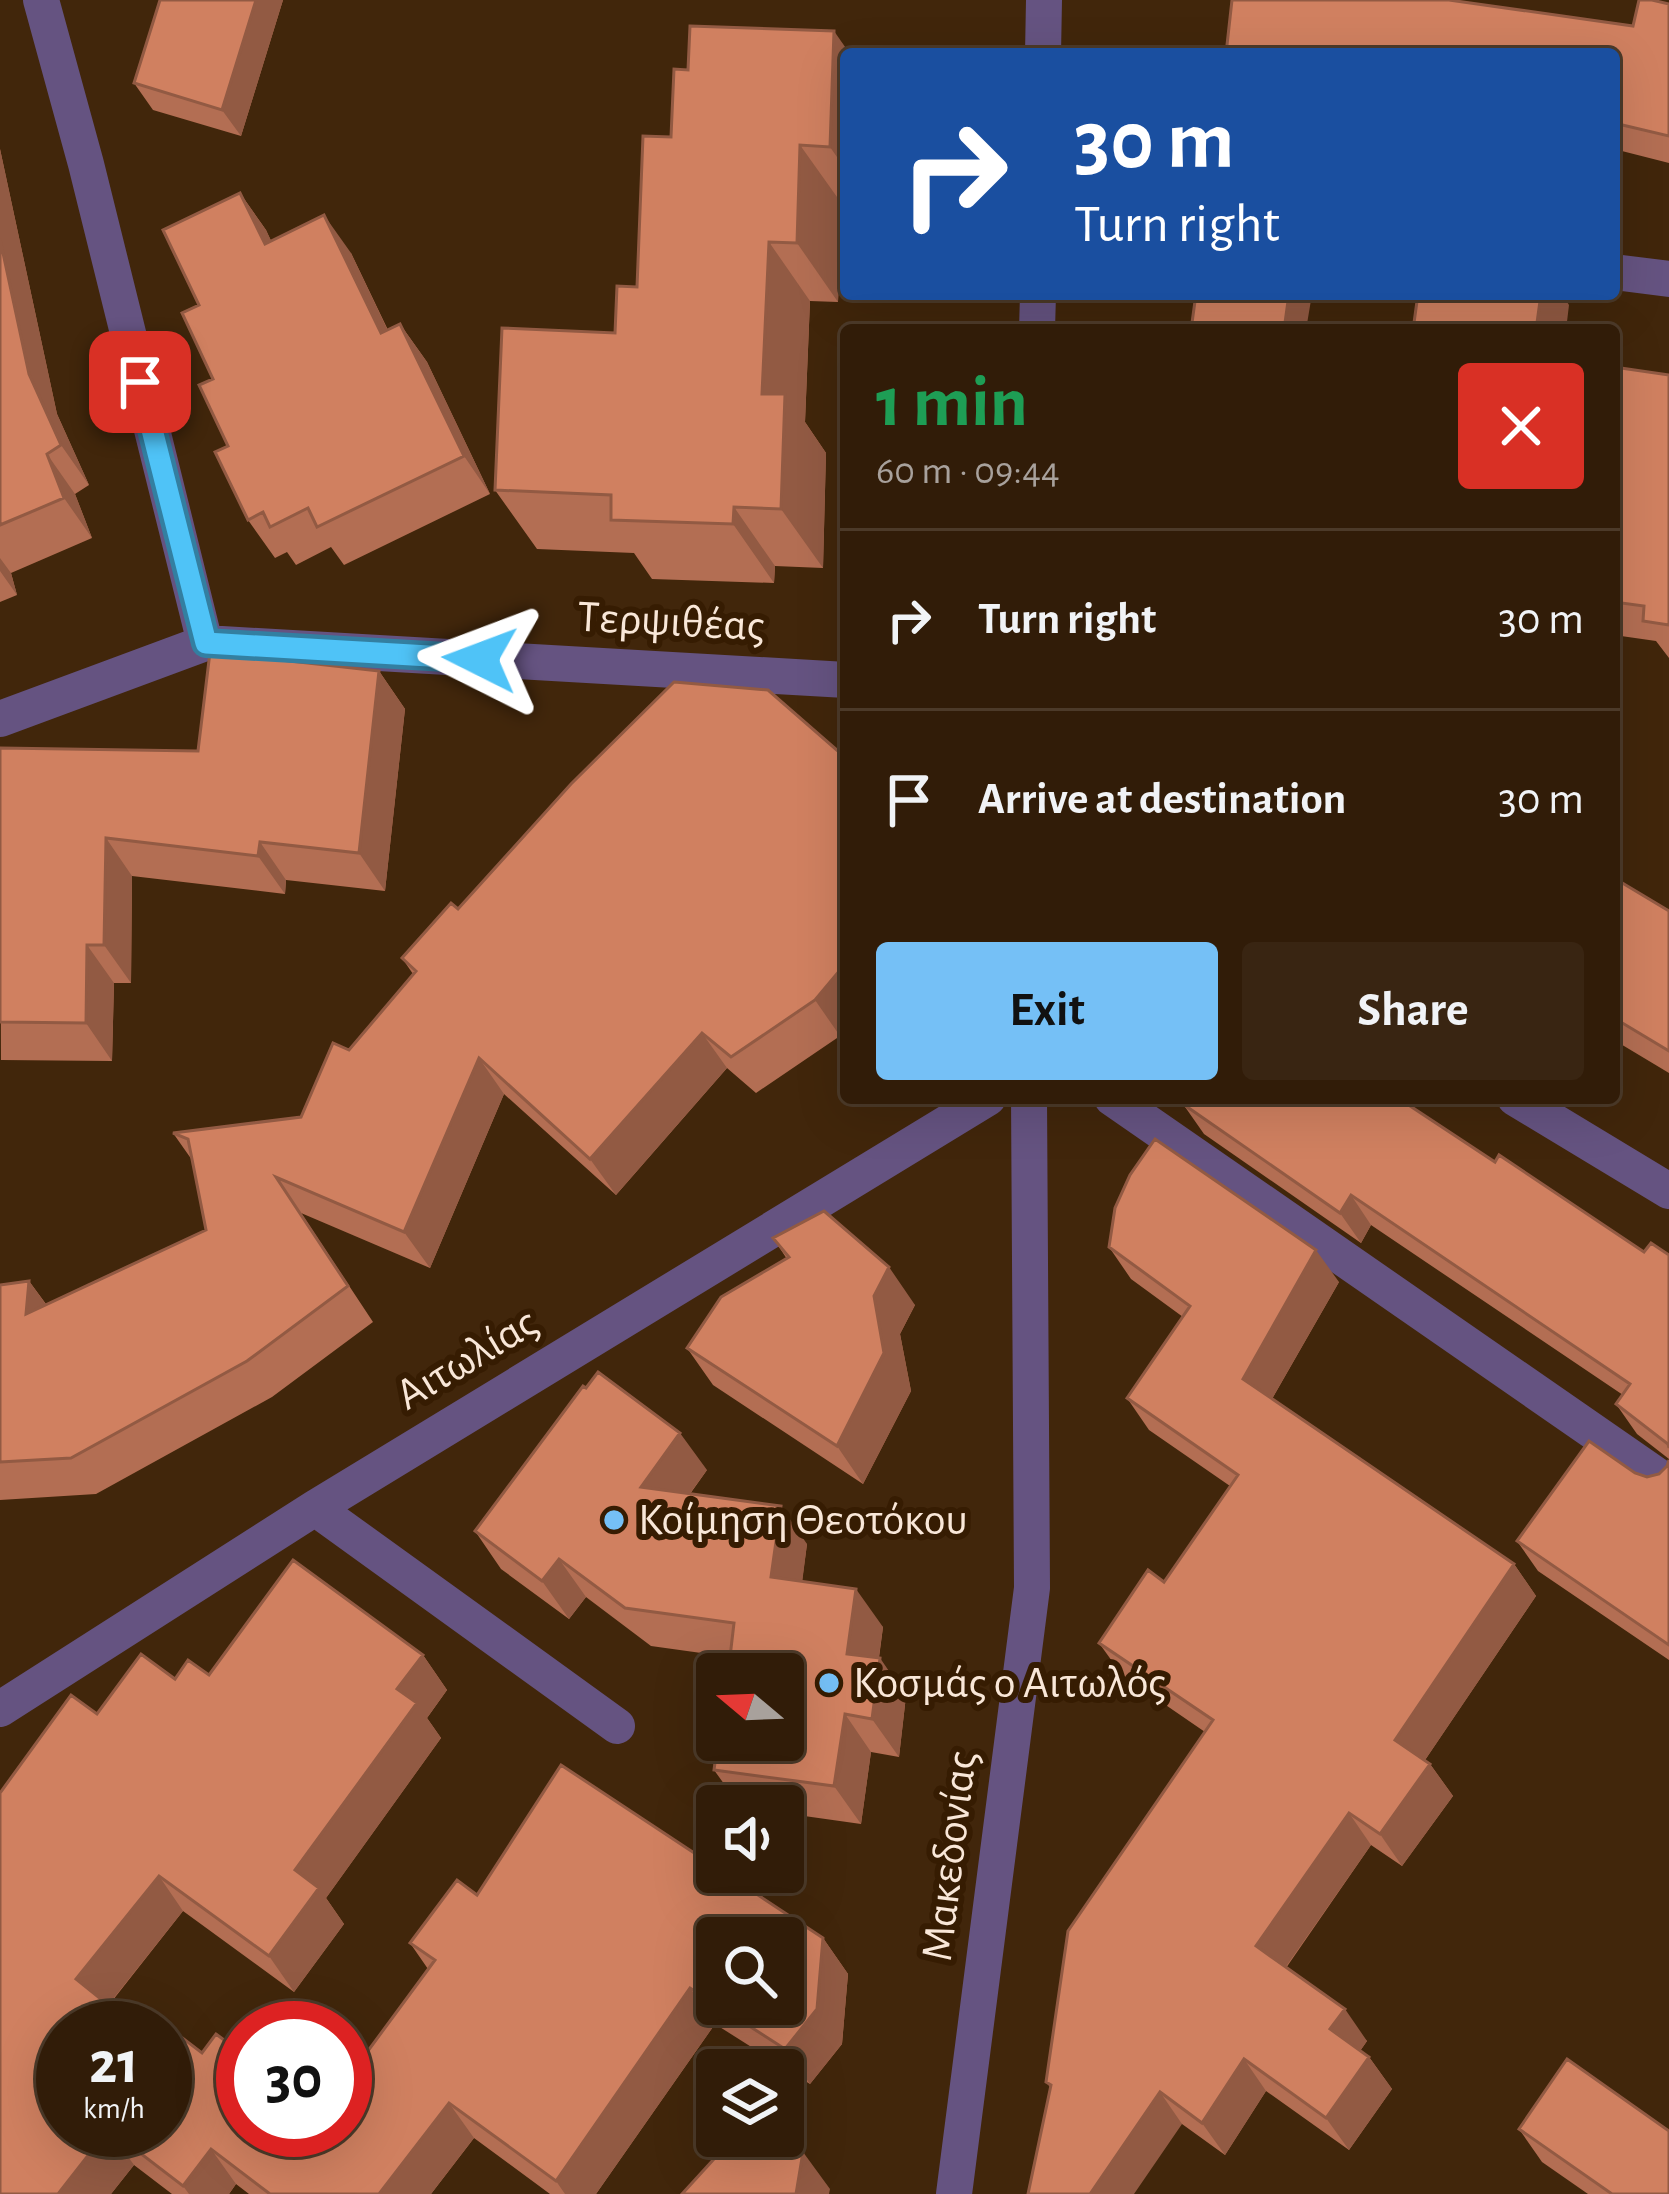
<!DOCTYPE html>
<html lang="en">
<head>
<meta charset="utf-8">
<style>
  :root { --surface:#311c08; --page:#392512; --text:#f1f3f6; --muted:#a8a19c; --line:#4c3a29; --accent:#75c0f6 }
  body { margin:0; font-family:"Alegreya Sans",sans-serif; background:var(--page); color:var(--text); height:100vh; display:flex; flex-direction:column; font-size:45px; white-space:nowrap }
  * { box-sizing:border-box; margin:0 }
  p { font-size:39px; color:var(--muted) }
  .icon { flex:none; width:66px; height:66px; fill:none; stroke:currentColor; stroke-width:2; stroke-linecap:round; stroke-linejoin:round }
  .map { position:relative; flex:1; overflow:hidden }
  .details { position:absolute; left:840px; top:324px; width:780px; height:780px; display:flex; flex-direction:column; background:var(--surface); border-radius:12px; box-shadow:0 12px 48px #0002,0 0 0 3px var(--line) }
  .details>* { flex:none }
  .banner { position:absolute; left:840px; top:48px; width:780px; height:252px; border-radius:12px; box-shadow:0 12px 48px #0002,0 0 0 3px var(--line); background:#1a4fa0; color:#fff; overflow:hidden }
  .needle { width:78px; rotate:289deg }
  .tools { position:absolute; left:696px; top:1653px; display:grid; gap:24px }
  .tools a { display:grid; place-items:center; width:108px; height:108px; border-radius:12px; background:var(--surface); box-shadow:0 12px 48px #0002,0 0 0 3px var(--line); font-size:60px }
  .speed { position:absolute; left:36px; top:2001px; display:flex; gap:24px; font-size:60px; font-weight:700; text-align:center }
  .speed>* { display:grid; place-content:center; width:156px; height:156px; border-radius:50%; background:var(--surface); box-shadow:0 12px 48px #0002,0 0 0 3px var(--line); line-height:1 }
  .speed small { font-size:30px; font-weight:400 }
  .speed .limit { border:18px solid #d22; background:#fff; color:#111 }
  .pin { position:absolute; display:grid; place-items:center; width:102px; height:102px; color:#fff; margin:-51px; border-radius:24px; box-shadow:0 6px 18px #0006 }
  .me { position:absolute; width:132px; margin:-66px; rotate:273deg; stroke-linejoin:round; filter:drop-shadow(0 0 9px #0008) }
  .turn { display:flex; align-items:center; gap:42px; height:252px; padding:0 36px; font-size:54px }
  .turn .icon { width:156px; height:156px; stroke-width:2.5 }
  .turn b { display:block; font-size:84px; line-height:102px }
  .round { display:grid; place-items:center; flex:none; width:126px; height:126px; border-radius:12px; background:var(--page) }
  .summary { display:flex; align-items:center; justify-content:space-between; height:204px; padding:0 36px }
  h1 { font-size:72px; font-weight:700; line-height:90px; color:#1e9e55 }
  .action { display:flex; gap:24px; margin-top:auto; padding:24px 36px }
  .action a { flex:1; height:138px; border-radius:12px; background:var(--accent); color:#111; font-size:48px; font-weight:700; line-height:138px; text-align:center }
  .action a+a { background:var(--page); color:var(--text) }
  ul { padding:0; list-style:none }
  li { display:flex; align-items:center; gap:36px; height:180px; padding:0 36px; border-top:3px solid var(--line) }
  li div { flex:1 }
  li b { display:block; font-size:45px }
  li em { font-style:normal }
  .map>svg:first-child { display:block }
  .lines { fill:none; stroke-linecap:round; stroke-linejoin:round }
  .minor { stroke:#655381; stroke-width:36 }
  .wall { fill:#b36e53 }
  .shaded-wall { fill:#925a43 }
  .building { fill:#d08060; stroke:#925a43; stroke-width:3; fill-rule:evenodd }
  .route-casing { stroke:#337fa1; stroke-width:30 }
  .route { stroke:#4fc3f7; stroke-width:21 }
  .poi-dot { fill:#75c0f6; stroke:#361c02; stroke-width:4.5 }
  .labels { text-anchor:middle; dominant-baseline:central; stroke-width:12; stroke-linejoin:round; paint-order:stroke }
  .street-label { font-size:45px; fill:#f9e7d8; stroke:#361c02 }
  .poi-label { font-size:45px; fill:#f9e7d8; stroke:#361c02; text-anchor:start }
</style>
</head>
<body>
<div class="map">
<svg width="1669" height="2194" viewBox="0 0 1669 2194">
  <rect width="100%" height="100%" fill="#41260b"/>
  <g class="lines">
    <path class="minor" d="M41,0L86,164L205,643
      M1043,54L1044,0
      M1614,272L1669,279
      M1037,330L1038,294
      M0,719L205,643L846,680
      M1112,1098L1669,1484
      M1515,1098L1669,1191
      M315,1508L617,1726
      M0,1709L315,1508L988,1098
      M954,2194L1032,1588L1029,1098"/>
  </g>
  <path class="wall" d="M160,0H283L241,136L153,110L134,83Z
    M1465,2L1633,26L1669,4V163L1614,149V54Z
    M846,54V205L842,204L838,302L810,301L805,422L826,453L823,568L775,566L774,583L652,579L634,553L537,549L495,490L615,333L637,287L671,137L688,70Z
    M0,149L57,414L89,485L75,494L92,538L11,573L17,595L0,602Z
    M240,193L266,230L271,241L351,253L388,330L400,324L427,362L490,494L344,565L331,547L296,565L287,552L275,558L248,520L228,446L199,305Z
    M1614,367L1669,375V658L1656,641L1614,635Z
    M379,671L405,709L385,891L286,880L285,894L132,876L131,983H114L112,1061L1,1060L0,748L198,751Z
    M674,682L840,1036L756,1093L727,1068L616,1195L504,1094L430,1268L301,1213L373,1322L272,1397L96,1494L0,1500V1285L29,1281L46,1304L206,1230L192,1160L173,1133L301,1117L349,1050L413,974L402,958L458,909Z
    M1614,878L1669,911V1073L1614,1040Z
    M1183,1104L1495,1162L1644,1252L1669,1255V1459L1637,1434L1616,1404L1623,1395L1371,1225L1361,1243L1204,1134Z
    M773,1238L915,1305L900,1334L911,1391L863,1484L713,1385L687,1348L787,1259Z
    M1109,1247L1339,1282L1272,1399L1514,1564L1536,1596L1425,1760L1430,1764L1453,1796L1402,1866L1371,1845L1286,1968L1367,2041L1360,2051L1369,2057L1392,2089L1349,2150L1266,2091L1225,2155L1182,2124L1050,2087L1046,2082L1205,1732L1122,1675L1099,1643L1164,1582L1230,1486L1149,1430L1127,1398L1183,1317L1131,1279Z
    M1669,1460V1660L1538,1571L1517,1541L1635,1473L1647,1477L1659,1474L1667,1466Z
    M707,1470L690,1494L807,1544L802,1581L883,1627L879,1658L906,1696L899,1757L871,1752L861,1824L783,1813V1806H740L714,1770L730,1657L651,1646L586,1597L569,1619L501,1569L475,1531Z
    M423,1655L447,1690L427,1718L441,1738L326,1898L344,1924L294,1992L183,1911L109,2005L243,2130H345L428,1969L410,1943L477,1895L823,1938L848,1974L842,2044L810,2084L715,2024L596,2194H550L474,2138L431,2194H249L236,2184L229,2194H172L134,2165L111,2194L97,1714L175,1679Z
    M1519,2129L1669,2194H1588L1542,2162Z"/>
  <path class="shaded-wall" d="M256,0H283L241,136L222,110Z
    M834,31L850,54H846V170L830,147Z
    M800,145L842,204L838,302L797,243Z
    M0,149L57,414L89,485L61,445L29,374L0,239Z
    M240,193L266,230L291,282L265,244Z
    M324,215L351,253L407,371L381,333Z
    M769,242L810,301L805,422L826,453L823,568L781,509L762,394Z
    M1289,294H1312L1306,330H1284Z
    M1541,294H1562L1569,305L1566,330H1536Z
    M400,324L427,362L490,494L464,456Z
    M47,454L75,494L92,538L64,498Z
    M734,507L775,566L774,583L733,524Z
    M0,558L11,573L17,595L0,571Z
    M379,671L405,709L385,891L359,853Z
    M106,838L132,876L131,983L104,945Z
    M260,842L286,880L285,894L258,856Z
    M87,945L114,983L112,1061L86,1023Z
    M846,963V1029L840,1036L815,1000Z
    M702,1033L727,1068L616,1195L590,1159Z
    M479,1058L504,1094L430,1268L404,1232Z
    M1351,1195L1371,1225L1361,1243L1340,1213Z
    M1316,1250L1339,1282L1265,1411L1243,1379Z
    M889,1267L915,1305L900,1334L911,1391L863,1484L837,1446L874,1296Z
    M29,1281L55,1317L26,1314Z
    M680,1433L707,1470L667,1525L641,1487Z
    M781,1506L807,1544L798,1615L771,1577Z
    M559,1559L586,1597L569,1619L542,1581Z
    M1514,1564L1536,1596L1417,1772L1395,1740Z
    M856,1589L883,1627L874,1692L847,1654Z
    M423,1655L447,1690L427,1718L441,1738L326,1898L344,1924L294,1992L269,1956L295,1870L397,1689Z
    M880,1658L906,1696L899,1757L872,1719Z
    M845,1714L871,1752L861,1824L834,1786Z
    M1430,1764L1453,1796L1402,1866L1380,1834Z
    M1349,1813L1371,1845L1278,1978L1256,1946Z
    M159,1876L183,1911L101,2014L76,1979Z
    M823,1938L848,1974L842,2044L810,2084L785,2049Z
    M690,1988L715,2024L596,2194H565L556,2181Z
    M1345,2009L1367,2041L1353,2061L1330,2029Z
    M1369,2057L1392,2089L1349,2150L1326,2118Z
    M1244,2059L1266,2091L1225,2155L1202,2123Z
    M1160,2092L1182,2124L1134,2194H1090Z
    M449,2103L474,2138L431,2194H379Z
    M109,2130L134,2165L111,2194H58Z
    M211,2149L236,2184L229,2194H189L183,2186Z
    M803,2152L830,2189L829,2194H796Z"/>
  <path class="building" d="M160,0H256L222,110L134,83Z
    M1232,0H1449L1633,26L1639,0H1652L1669,4V136L1614,123V54H1226Z
    M690,26L834,31L830,147L800,145L797,243L769,242L762,394H785L781,509L734,507L733,524L611,520V495L495,490L502,328L615,333L617,286L637,287L643,136L671,137L674,69L688,70Z
    M240,193L265,244L324,215L381,333L400,324L464,456L317,527L308,508L270,527L263,512L248,520L215,452L228,446L199,385L213,379L182,313L199,305L163,230Z
    M0,239L29,374L61,445L47,454L64,498L0,525Z
    M1196,294H1289L1284,330H1191Z
    M1418,294H1541L1536,330H1413Z
    M1614,367L1669,375V625L1643,621L1644,606L1614,602Z
    M210,652L379,671L359,853L260,842L258,856L106,838L104,945H87L86,1023L0,1022V748L198,751Z
    M674,682L768,690L846,758V924L840,932L846,937V963L815,1000L731,1057L702,1033L590,1159L479,1058L404,1232L276,1177L348,1286L247,1361L71,1458L0,1462V1285L29,1281L26,1314L206,1230L188,1139L173,1133L301,1117L333,1043L349,1050L416,971L402,958L451,903L458,909L571,784Z
    M1614,878L1669,911V1051L1614,1018Z
    M1187,1098H1398L1495,1162L1499,1155L1644,1252L1651,1243L1669,1255V1448L1668,1444L1616,1404L1630,1384L1351,1195L1340,1213L1183,1104Z
    M1155,1139L1316,1250L1243,1379L1514,1564L1395,1740L1430,1764L1380,1834L1349,1813L1256,1946L1345,2009L1330,2029L1369,2057L1326,2118L1244,2059L1202,2123L1160,2092L1090,2194H1028L1051,2085L1046,2082L1068,1931L1213,1720L1099,1643L1148,1570L1164,1582L1238,1475L1127,1398L1190,1306L1109,1247L1115,1208L1130,1175Z
    M824,1211L889,1267L874,1296L884,1353L837,1446L687,1348L721,1297L789,1257L773,1238Z
    M598,1372L680,1433L641,1487L781,1506L771,1577L856,1589L847,1654L880,1658L872,1719L845,1714L834,1786L714,1770L718,1740H783V1674H728L734,1623L625,1608L559,1559L542,1581L475,1531L583,1386L586,1388Z
    M1589,1441L1635,1473L1647,1477L1659,1474L1667,1466L1669,1460V1645L1517,1541Z
    M293,1560L423,1655L397,1689L417,1703L295,1870L319,1888L269,1956L159,1876L76,1979L137,2028H63V2130H108L58,2194H0V1793L71,1695L97,1714L141,1654L175,1679L188,1660L209,1675Z
    M561,1765L717,1868V1872H723L823,1938L817,2009L785,2049L690,1988L556,2181L449,2103L379,2194H270L211,2149L183,2186L110,2130H165V2040L172,2030L202,2053L216,2034L243,2054V2130H345V2082L435,1960L410,1943L457,1880L477,1895ZM717,1938H783V2004H717Z
    M1567,2059L1669,2131V2194H1612L1519,2129Z
    M783,2133L803,2152L796,2194H682L735,2136H783Z"/>
  <g class="lines">
    <g class="route-casing">
      <path id="route" d="M140,382L206,643L480,659"/>
    </g>
    <use href="#route" class="route"/>
  </g>
  <g class="poi-dot">
    <circle cx="614" cy="1520" r="12"/>
    <circle cx="829" cy="1683" r="12"/>
  </g>
  <g class="labels">
    <g class="street-label">
      <text transform="translate(671 622) rotate(3)">Τερψιθέας</text>
      <text transform="translate(467 1359) rotate(-31)">Αιτωλίας</text>
      <text transform="translate(950 1856) rotate(-83)">Μακεδονίας</text>
    </g>
    <g class="poi-label">
      <text x="638" y="1520">Κοίμηση Θεοτόκου</text>
      <text x="853" y="1683">Κοσμάς ο Αιτωλός</text>
    </g>
  </g>
</svg>
<div class="tools">
<a><svg class="needle" viewBox="-14 -14 28 28"><path d="M0-13l5 13h-10z" fill="#e53935"/><path d="M0 13l5-13h-10z" fill="#a8a19c"/></svg></a>
<a><svg class="icon" aria-label="sound" viewBox="0 0 24 24"><path d="M4 9h4l5-4v14l-5-4H4zM17 9q2 3 0 6"/></svg></a>
<a><svg class="icon" aria-label="search" viewBox="0 0 24 24"><circle cx="10" cy="10" r="6"/><path d="M15 15l6 6"/></svg></a>
<a><svg class="icon" aria-label="layers" viewBox="0 0 24 24"><path d="M12 4l9 5-9 5-9-5zM3 14l9 5 9-5"/></svg></a>
</div>
<div class="speed"><div>21<small>km/h</small></div><div class="limit">30</div></div>
<div class="pin" style="left:140px;top:382px;background:#d93025"><svg class="icon" aria-label="arrive" viewBox="0 0 24 24"><path d="M6 21V4h12l-3 4 3 4H6"/></svg></div>
<svg class="me" style="left:480px;top:659px" viewBox="-20 -20 40 40"><path d="M0-17L14 15 0 8-14 15z" fill="#4fc3f7" stroke="#fff" stroke-width="4"/></svg>
<div class="banner">
<div class="turn"><svg class="icon" aria-label="right" viewBox="0 0 24 24"><path d="M7 20v-9h11M14 6l5 5-5 5"/></svg><div><b>30 m</b>Turn right</div></div>
</div>
<section class="details">
<div class="summary"><div><h1>1 min</h1><p>60 m · 09:44</p></div><a class="round" style="background:#d93025;color:#fff"><svg class="icon" aria-label="close" viewBox="0 0 24 24"><path d="M6 6l12 12M18 6L6 18"/></svg></a></div>
<ul>
<li><svg class="icon" aria-label="right" viewBox="0 0 24 24"><path d="M7 20v-9h11M14 6l5 5-5 5"/></svg><div><b>Turn right</b></div><em>30 m</em></li>
<li><svg class="icon" aria-label="arrive" viewBox="0 0 24 24"><path d="M6 21V4h12l-3 4 3 4H6"/></svg><div><b>Arrive at destination</b></div><em>30 m</em></li>
</ul>
<div class="action"><a>Exit</a><a>Share</a></div>
</section>
</div>
</body>
</html>
